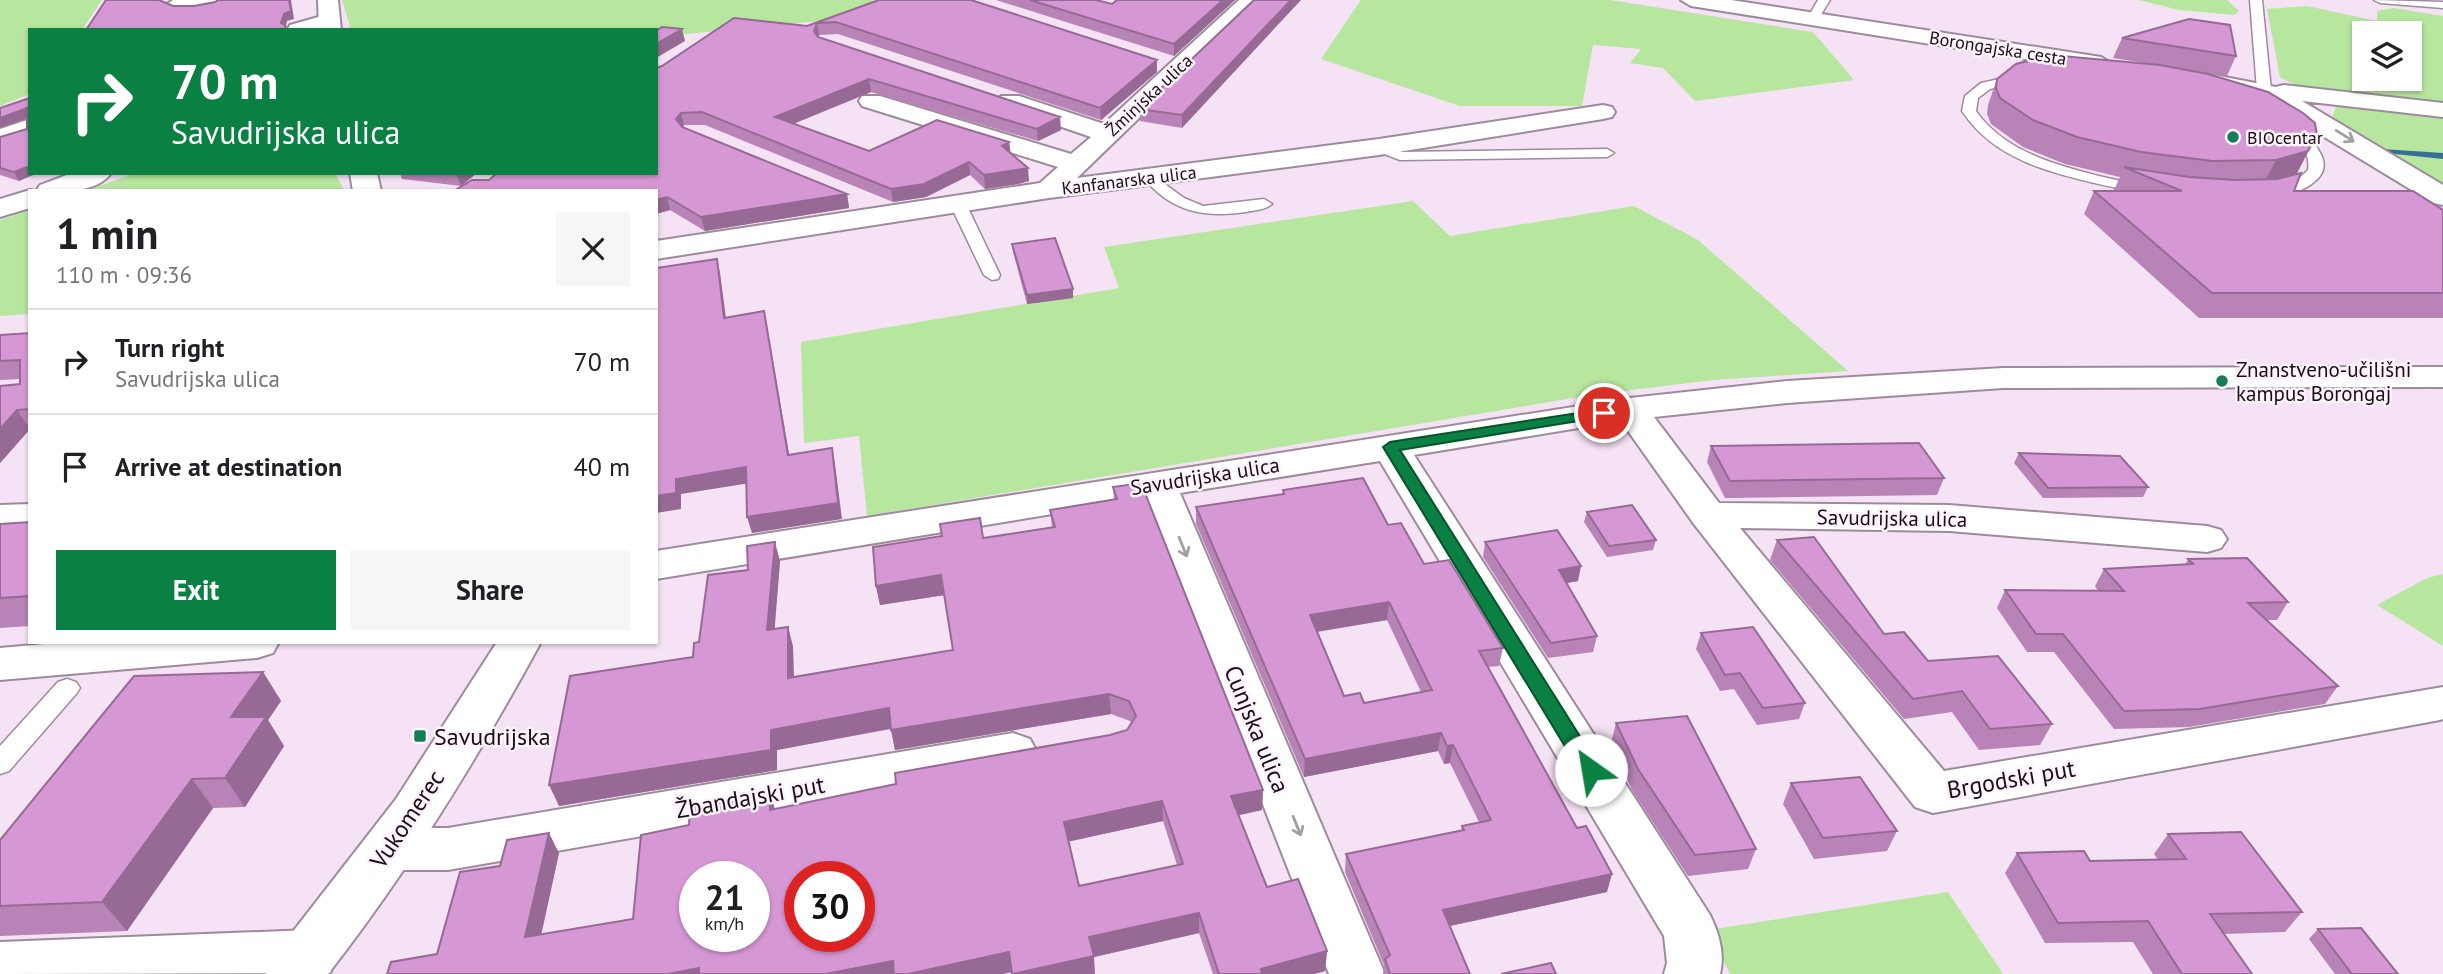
<!DOCTYPE html>
<html lang="en">
<head>
<meta charset="utf-8">
<style>
  :root { --surface:#fff; --page:#f6f6f6; --text:#202124; --muted:#757577; --line:#e0e0e0; --accent:#0b8043 }
  body { margin:0; font-family:"PT Sans",sans-serif; background:var(--page); color:var(--text); height:100vh; display:flex; flex-direction:column; font-size:26px; white-space:nowrap }
  * { box-sizing:border-box; margin:0 }
  p { font-size:23px; color:var(--muted) }
  .icon { flex:none; width:38px; height:38px; fill:none; stroke:currentColor; stroke-width:2; stroke-linecap:round; stroke-linejoin:round }
  .map { position:relative; flex:1; overflow:hidden }
  .side { position:absolute; left:28px; top:189px; width:630px; height:455px; display:flex; flex-direction:column; background:var(--surface); border-radius:0px; box-shadow:0 2px 5px #0004 }
  .side>* { flex:none }
  .top-card { position:absolute; left:28px; top:28px; width:630px; height:147px; border-radius:0px; box-shadow:0 2px 5px #0004; background:#0b8043; color:#fff; overflow:hidden }
  .controls { position:absolute; left:2352px; top:21px; display:grid; gap:14px }
  .controls a { display:grid; place-items:center; width:70px; height:70px; border-radius:0px; background:var(--surface); box-shadow:0 2px 5px #0004; font-size:35px }
  .speed { position:absolute; left:679px; top:861px; display:flex; gap:14px; font-size:35px; font-weight:700; text-align:center }
  .speed>* { display:grid; place-content:center; width:91px; height:91px; border-radius:50%; background:var(--surface); box-shadow:0 2px 5px #0004; line-height:1 }
  .speed small { font-size:18px; font-weight:400 }
  .speed .limit { border:10px solid #d22; background:#fff; color:#111 }
  .pin { position:absolute; display:grid; place-items:center; width:60px; height:60px; color:#fff; margin:-30px; border:4px solid #fff; border-radius:50%; box-shadow:0 2px 7px #0007 }
  .me { position:absolute; width:77px; margin:-38px; rotate:328deg; stroke-linejoin:round; filter:drop-shadow(0 0 5px #0008) }
  .turn { display:flex; align-items:center; gap:24px; height:147px; padding:0 28px; font-size:32px }
  .turn .icon { width:91px; height:91px; stroke-width:2.5 }
  .turn b { display:block; font-size:49px; line-height:60px }
  .round { display:grid; place-items:center; flex:none; width:74px; height:74px; border-radius:0px; background:var(--page) }
  .head { display:flex; align-items:center; justify-content:space-between; height:119px; padding:0 28px }
  h1 { font-size:42px; font-weight:700; line-height:52px }
  .cta { display:flex; gap:14px; margin-top:auto; padding:14px 28px }
  .cta a { flex:1; height:80px; border-radius:0px; background:var(--accent); color:#fff; font-size:28px; font-weight:700; line-height:80px; text-align:center }
  .cta a+a { background:var(--page); color:var(--text) }
  ul { padding:0; list-style:none }
  li { display:flex; align-items:center; gap:21px; height:105px; padding:0 28px; border-top:2px solid var(--line) }
  li div { flex:1 }
  li b { display:block; font-size:26px }
  li em { font-style:normal }
  .map>svg:first-child { display:block }
  .green { fill:#b7e69f; fill-rule:evenodd }
  .lines { fill:none; stroke-linecap:round; stroke-linejoin:round }
  .stream { fill:#3a6f95; fill-rule:evenodd }
  .lane-casing { stroke:#9d8b9c; stroke-width:3 }
  .street-casing { stroke:#9d8b9c; stroke-width:4 }
  .secondary-casing { stroke:#9d8b9c; stroke-width:4 }
  .lane { fill:#fff; fill-rule:evenodd }
  .street { fill:#fff; fill-rule:evenodd }
  .secondary { fill:#fff; fill-rule:evenodd }
  .wall { fill:#b883b6; fill-rule:evenodd }
  .shaded-wall { fill:#966a94 }
  .building { fill:#d698d4; stroke:#966a94; stroke-width:2; fill-rule:evenodd }
  .oneway { stroke:#a29fa2 }
  .route { fill:#0b8043; stroke:#07532c; stroke-width:2 }
  .poi-dot { fill:#147d57; stroke:#fef2fd; stroke-width:2.5 }
  .labels { text-anchor:middle; dominant-baseline:central; stroke-width:5; stroke-linejoin:round; paint-order:stroke }
  .far-street-label { font-size:18px; fill:#161016; stroke:#fef2fd }
  .far-poi-label { font-size:18px; fill:#161016; stroke:#fef2fd; text-anchor:start }
  .poi-label { font-size:21px; fill:#161016; stroke:#fef2fd; text-anchor:start }
  .street-label { font-size:21px; fill:#161016; stroke:#fef2fd }
  .near-street-label { font-size:24px; fill:#161016; stroke:#fef2fd }
  .near-poi-label { font-size:24px; fill:#161016; stroke:#fef2fd; text-anchor:start }
</style>
</head>
<body>
<div class="map">
<svg width="2443" height="974" viewBox="0 0 2443 974">
  <rect width="100%" height="100%" fill="#f5e2f4"/>
  <path class="green" d="M0,0H102L82,30H30V94L0,106Z
    M342,0H905L831,20L656,37V30H351Z
    M1361,0H1610L1813,32L1854,80L1695,101L1663,68L1630,63L1641,49L1593,45L1582,106H1460L1321,59Z
    M2139,0H2227L2239,11L2235,15L2179,10Z
    M2307,6L2377,21V11L2394,8L2443,16V107L2303,89L2280,77L2267,9ZM2364,33H2410V79H2364Z
    M2353,105L2443,113V188L2332,118L2336,107Z
    M136,173H335L345,191H85Z
    M1413,201L1450,236L1634,206L1698,240L1848,371L1714,380L1598,394L867,516L859,436L804,443L801,342L1119,288L1104,247Z
    M30,210V314L0,316V220Z
    M2443,574V646L2377,605L2427,578Z
    M1948,892L2003,974H1730L1709,930Z"/>
  <g class="lines">
    <path class="stream" d="M2382,149L2443,153V159L2385,153H2382Z"/>
    <g class="lane-casing">
      <path id="lane" d="M1818,0H1830L1817,21H1809L1807,19Z
        M2250,0H2262L2271,90L2264,94L2257,90Z
        M2374,0L2443,2V8L2380,3Z
        M2041,70C2107,71 2286,86 2319,151C2324,158 2326,168 2320,176C2279,228 2082,186 2028,163C2000,151 1979,136 1962,111L1965,96L1981,83ZM2041,78C2089,79 2319,97 2308,170C2302,176 2294,183 2287,185C2228,206 2097,181 2040,158C2015,148 1991,133 1976,111L1978,98L1990,89Z
        M1379,143L1402,152L1607,149L1614,153L1607,157L1400,160L1374,150V144Z
        M1151,174L1184,198L1203,206L1264,199L1272,204C1265,210 1255,210 1246,212C1205,218 1171,212 1144,178Z
        M958,199L966,204L1000,275L998,279L992,280L984,275L950,204Z
        M67,679L76,682L80,688L76,694L9,771L0,774V746L58,682Z"/>
    </g>
    <g class="street-casing">
      <path id="street" d="M173,0H230C223,10 172,16 164,6Z
        M1239,0H1261L1077,178L1379,139L1603,105L1612,107L1615,112L1612,117L1603,119L1379,155L1049,198L656,259V241L1040,183L1058,167L862,106L859,101L862,96H880L1071,154L1091,137L1001,106L998,101L1001,96H1019L1104,124Z
        M1681,0H1731L2101,57L2112,64L2101,71L1691,6Z
        M329,14L337,15L340,20C329,34 304,30 287,30L290,25Z
        M2209,74L2276,87L2284,85L2443,103V117L2302,101L2443,185V205L2433,203L2257,96L2201,86L2197,81L2201,76Z
        M30,119V136L0,146V129Z
        M72,173H111C97,194 59,191 36,191L40,185Z
        M30,190L35,191H30V208L0,217V199Z
        M2443,367V387L2003,388L1787,403L1654,417L1719,503L1949,505L2207,526L2221,530L2227,539L2221,548L2207,552L1949,531L1740,528L1944,771L2443,687V719L2440,720L1933,813L1915,807L1694,524L1621,421L1414,455L1710,915C1719,933 1725,954 1720,974H1664L1667,963L1664,936L1380,461L1180,493L1385,974H1329L1144,499L656,579V551L1630,398L1787,381L2003,368Z
        M30,504V529L0,531V505Z
        M67,642H279L273,653L257,658L0,680V648Z
        M1013,733L1030,739L1037,752L1030,765L1013,771L448,870H388L370,864L362,849L370,834L388,828H448Z
        M310,930L330,937L338,955L330,973L0,974V942Z"/>
    </g>
    <g class="secondary-casing">
      <path id="secondary" d="M318,0H338L341,30H319Z
        M350,173H377L381,191H353Z
        M497,642H541C478,758 409,870 328,974H266L274,956L396,799Z"/>
    </g>
    <use href="#lane" class="lane"/>
    <use href="#street" class="street"/>
    <use href="#secondary" class="secondary"/>
  </g>
  <path class="wall" d="M879,0L1157,72L1101,120L838,34L819,35L818,37L1061,130L1038,141L871,92L793,124L869,151L1009,142L1010,153L1029,181L1018,184L985,189L970,175L926,197L893,202L705,125H684L683,127L847,194L849,208L705,231L670,210L656,214V191L489,180L656,68L807,26Z
    M996,0H1096L1112,4L1117,0H1235L1174,56Z
    M1254,0L1182,128L1140,121L1139,109Z
    M2122,38L2236,56L2227,76L2197,72L2296,174L2294,191L2443,210V318H2199L2084,214L2094,191H2117L2114,190L2120,177L2065,164L2023,147L1991,124L1987,114L1988,105L1997,79L2151,64L2113,58Z
    M30,98V173L19,181L0,175V137L27,129V118L0,128V108Z
    M400,173H477L461,186L402,179Z
    M1012,244L1073,289V298L1027,304L1013,252Z
    M30,333V429L0,463V386L20,384V379L0,380V335Z
    M1711,446L1944,478L1937,495L1725,498L1707,462Z
    M2019,453L2148,487L2143,497L2043,498L2014,463Z
    M1113,487L1263,790L1262,810L1238,815L1267,887L1327,951L1325,971L1314,974H1213L1199,933L1094,957L1002,974L437,954L500,866L559,853L541,935L633,919L775,809L896,784L1110,735L1127,730L1132,724L1130,721L1111,714L895,750L891,729L777,750V770L559,806L693,657L699,642L748,570L780,561L774,629L788,627L793,647L794,677L953,650L944,595L880,605L876,586L983,538L1052,527L1050,510L1114,499ZM1163,821L1177,865L1079,886L1069,841Z
    M1283,490L1388,525L1503,648L1499,666L1488,667L1607,892L1450,926L1470,974H1383L1384,965L1345,872L1346,854L1461,831L1462,826L1479,822L1450,763L1444,764L1438,751L1304,777L1196,524V507L1283,494ZM1387,620L1421,692L1364,703L1344,696L1317,632Z
    M1587,512L1656,540L1653,550L1607,557L1584,522Z
    M30,522V626L0,628V524Z
    M1777,540L1884,634L1928,661L2052,724L2040,745L1979,750L1952,712L1904,719L1770,560Z
    M1485,542L1578,581L1567,583L1597,636L1593,652L1548,658L1483,557Z
    M2188,559L2288,602L2277,620H2266L2338,686L2325,704L2189,727L2114,729L2054,652H2027L1997,608L2005,590L2098,591L2095,586L2104,569L2185,565Z
    M1701,633L1805,703L1799,719L1757,725L1734,689L1720,691L1696,649Z
    M263,672L281,701L268,720L284,746L245,807L213,808L127,931L0,936V840Z
    M1616,723L1756,849L1748,869L1688,876L1632,790L1611,743Z
    M1791,783L1897,831L1887,851L1814,859L1783,804Z
    M2168,834L2302,912L2285,932L2224,934L2252,974H2153L2133,942L2045,943L2005,873L2017,853L2090,861L2158,860L2154,854Z
    M2318,929L2398,974H2335L2309,939Z"/>
  <path class="shaded-wall" d="M289,0H291L294,19L287,21L286,26L287,30H286L281,23Z
    M1223,0H1235L1174,56V44Z
    M1291,0H1301L1182,128V115Z
    M817,23L819,35L816,42L814,31Z
    M682,29L685,41L656,58V44Z
    M1157,60V72L1101,120L1100,108Z
    M869,79L871,92L778,130L775,117Z
    M27,108L30,117L0,128V118Z
    M681,113L684,125L679,132L676,119Z
    M1060,117L1061,130L1038,141L1037,129Z
    M2317,135L2294,179L2261,188L2276,160Z
    M1009,142L1011,155L1002,146Z
    M969,162L970,175L926,197L893,202L891,189Z
    M30,166V173H38L19,181L14,172Z
    M1028,168L1029,181L1018,184L985,189L984,175Z
    M456,173H477L461,186Z
    M847,194L849,208L705,231L701,217Z
    M667,197L670,210L656,214V200Z
    M717,259L720,273L728,333L724,318Z
    M1073,289V298L1027,304V295Z
    M764,311L767,326L792,471L788,455Z
    M17,410L30,429L0,463V429Z
    M832,448L835,464L842,519L752,533L747,517Z
    M746,467L750,483L681,494V509L656,513V496L676,479Z
    M775,542L780,561L773,650L767,630Z
    M1581,566L1578,581L1556,585L1559,570Z
    M941,575L945,595L880,605L876,586Z
    M1389,602L1387,620L1309,633L1310,615Z
    M788,627L793,647L794,698L788,678Z
    M263,672L281,701L268,720L284,746L245,807L225,778L231,717Z
    M1109,694L1111,714L895,750L891,730Z
    M889,708L893,728L777,750V770L559,806L549,785L771,730Z
    M1441,733L1438,751L1304,777L1305,759Z
    M1453,745L1450,763L1444,764L1447,746Z
    M192,779L213,808L127,931L102,902Z
    M1263,790L1262,810L1231,817V796Z
    M770,794L777,815L770,810Z
    M1162,801L1163,821L1067,842L1064,822Z
    M549,833L559,853L536,958L525,937Z
    M1612,874L1607,892L1440,928L1443,910Z
    M1199,913V933L1094,957L1095,974H1013L1089,937Z
    M1327,951L1325,971L1314,974H1261V969Z
    M1009,952L1012,972L1002,974H908Z
    M893,961L897,974H825Z
    M699,968L702,974H668Z"/>
  <path class="building" d="M106,0H159L173,6H194L215,2L218,0H289L291,11L284,14L281,23L285,25L286,30H86Z
    M879,0H971L1157,60L1100,108L836,22L817,23L814,31L818,37L1060,117L1037,129L869,79L775,117L869,151L937,120L1009,142L1002,146L1028,168L1017,170L984,175L969,162L924,184L891,189L702,112L681,113L676,119L682,127L847,194L701,217L667,197L656,200V191H454L472,180H489L497,173H656V68L662,66L734,18L807,26Z
    M1030,0H1096L1112,4L1117,0H1223L1174,44Z
    M1254,0H1291L1182,115L1139,109Z
    M2189,19L2230,25L2236,56L2122,38Z
    M662,27L682,29L656,44V31Z
    M2051,55L2160,65L2208,74L2268,92L2303,113L2315,123L2317,135L2308,151L2276,160L2212,161L2141,152L2077,137L2033,120L2000,98L1996,88L1997,79L2016,64Z
    M30,98V166L14,172L0,168V137L27,129V108L0,118V108Z
    M2124,167L2189,177L2235,180L2277,179L2301,173L2294,191H2413L2443,210V293H2212L2094,191H2182Z
    M1055,238L1073,289L1027,295L1012,244Z
    M717,259L724,318L764,311L788,455L832,448L838,503L747,517L746,467L676,479V493L656,496V268Z
    M30,333V409L17,410L0,429V386L20,384V360L0,361V335Z
    M1919,443L1944,478L1730,481L1711,446Z
    M2019,453L2120,456L2148,487L2048,488Z
    M1363,478L1388,525L1401,523L1424,564L1449,560L1503,648L1479,651L1577,828L1586,826L1612,874L1443,910L1470,974H1390L1385,959L1390,955L1346,854L1464,830L1462,826L1491,820L1453,745L1447,746L1441,733L1305,759L1196,507L1284,494L1283,490ZM1389,602L1432,690L1364,703L1360,693L1344,696L1310,615Z
    M1141,483L1263,790L1231,796L1267,887L1298,879L1327,951L1261,969L1262,974H1219L1199,913L1089,937L1094,956L1013,974H1012L1009,952L908,974H894L893,961L825,974H699V968L668,974H387L391,962L437,954L460,872L500,866L507,840L549,833L525,937L633,919L641,835L689,825L690,808L770,794V810L896,784L895,773L1110,735L1127,730L1136,716L1129,701L1109,694L891,730L889,708L771,730V750L549,785L570,676L693,657L694,643L699,642L708,575L748,570L747,546L775,542L767,630L788,627V678L953,650L941,575L876,586L873,547L942,536L940,524L980,518L983,538L1055,527L1050,510L1117,499L1113,487ZM1162,801L1183,864L1079,886L1064,822ZM695,877H754V936H695ZM800,877H859V936H800Z
    M1632,505L1656,540L1609,546L1587,512Z
    M30,522V596L0,598V524Z
    M1557,530L1581,566L1559,570L1597,636L1551,643L1485,542Z
    M1814,537L1884,634L1904,632L1928,661L1998,656L2052,724L1990,729L1962,691L1913,699L1777,540Z
    M2247,558L2288,602L2248,603L2338,686L2200,709L2124,711L2063,634H2036L2005,590L2124,591L2104,569L2193,564L2188,559Z
    M1753,627L1805,703L1763,708L1740,673L1725,675L1701,633Z
    M263,672L231,717H266L225,778L192,779L102,902L0,906V840L134,676Z
    M1687,716L1756,849L1695,855L1638,769L1616,723Z
    M1860,777L1897,831L1823,838L1791,783Z
    M2241,832L2302,912L2210,914L2252,974H2182L2148,921L2058,923L2017,853L2084,851L2090,861L2186,859L2168,834Z
    M2361,928L2398,974H2352L2318,929Z
    M1551,963L1556,974H1501Z"/>
  <defs><path id="oneway-shaft" d="M-6 0H5M1.5-3L5.5 0L1.5 3" fill="none" stroke-width="1.6" stroke-linecap="round" stroke-linejoin="round" transform="scale(1.75)"/></defs>
  <g class="oneway">
    <use href="#oneway-shaft" transform="translate(2345 136) rotate(32)"/>
    <use href="#oneway-shaft" transform="translate(1183 547) rotate(68)"/>
    <use href="#oneway-shaft" transform="translate(1297 826) rotate(68)"/>
  </g>
  <path class="route" d="M1604,409L1611,413L1609,416L1400,450L1598,765L1601,770L1598,776H1583L1383,447L1390,442Z"/>
  <g class="poi-dot">
    <circle cx="2233" cy="137" r="7"/>
    <circle cx="2222" cy="381" r="7"/>
    <rect x="413" y="729" width="14" height="14" rx="3.5"/>
  </g>
  <g class="labels">
    <g class="far-street-label">
      <text transform="translate(1998 48) rotate(9)">Borongajska cesta</text>
      <text transform="translate(1149 95) rotate(-43)">Žminjska ulica</text>
      <text transform="translate(1129 180) rotate(-7)">Kanfanarska ulica</text>
    </g>
    <g class="far-poi-label">
      <text x="2247" y="137">BIOcentar</text>
    </g>
    <g class="poi-label">
      <text x="2236" y="369">Znanstveno-učilišni<tspan x="2236" dy="24">kampus Borongaj</tspan></text>
    </g>
    <g class="street-label">
      <text transform="translate(1205 476) rotate(-9)">Savudrijska ulica</text>
      <text transform="translate(1892 518) rotate(1)">Savudrijska ulica</text>
    </g>
    <g class="near-street-label">
      <text transform="translate(1257 729) rotate(68)">Cunjska ulica</text>
      <text transform="translate(2011 779) rotate(-10)">Brgodski put</text>
      <text transform="translate(750 797) rotate(-10)">Žbandajski put</text>
      <text transform="translate(407 819) rotate(-56)">Vukomerec</text>
    </g>
    <g class="near-poi-label">
      <text x="434" y="736">Savudrijska</text>
    </g>
  </g>
</svg>
<div class="controls">
<a><svg class="icon" aria-label="layers" viewBox="0 0 24 24"><path d="M12 4l9 5-9 5-9-5zM3 14l9 5 9-5"/></svg></a>
</div>
<div class="speed"><div>21<small>km/h</small></div><div class="limit">30</div></div>
<div class="pin" style="left:1604px;top:413px;background:#d93025"><svg class="icon" aria-label="arrive" viewBox="0 0 24 24"><path d="M6 21V4h12l-3 4 3 4H6"/></svg></div>
<svg class="me" style="left:1591px;top:770px" viewBox="-20 -20 40 40"><circle r="19" fill="#fff"/><path d="M0-13L10 11 0 6-10 11z" fill="#0b8043"/></svg>
<div class="top-card">
<div class="turn"><svg class="icon" aria-label="right" viewBox="0 0 24 24"><path d="M7 20v-9h11M14 6l5 5-5 5"/></svg><div><b>70 m</b>Savudrijska ulica</div></div>
</div>
<section class="side">
<div class="head"><div><h1>1 min</h1><p>110 m · 09:36</p></div><a class="round"><svg class="icon" aria-label="close" viewBox="0 0 24 24"><path d="M6 6l12 12M18 6L6 18"/></svg></a></div>
<ul>
<li><svg class="icon" aria-label="right" viewBox="0 0 24 24"><path d="M7 20v-9h11M14 6l5 5-5 5"/></svg><div><b>Turn right</b><p>Savudrijska ulica</p></div><em>70 m</em></li>
<li><svg class="icon" aria-label="arrive" viewBox="0 0 24 24"><path d="M6 21V4h12l-3 4 3 4H6"/></svg><div><b>Arrive at destination</b></div><em>40 m</em></li>
</ul>
<div class="cta"><a>Exit</a><a>Share</a></div>
</section>
</div>
</body>
</html>
